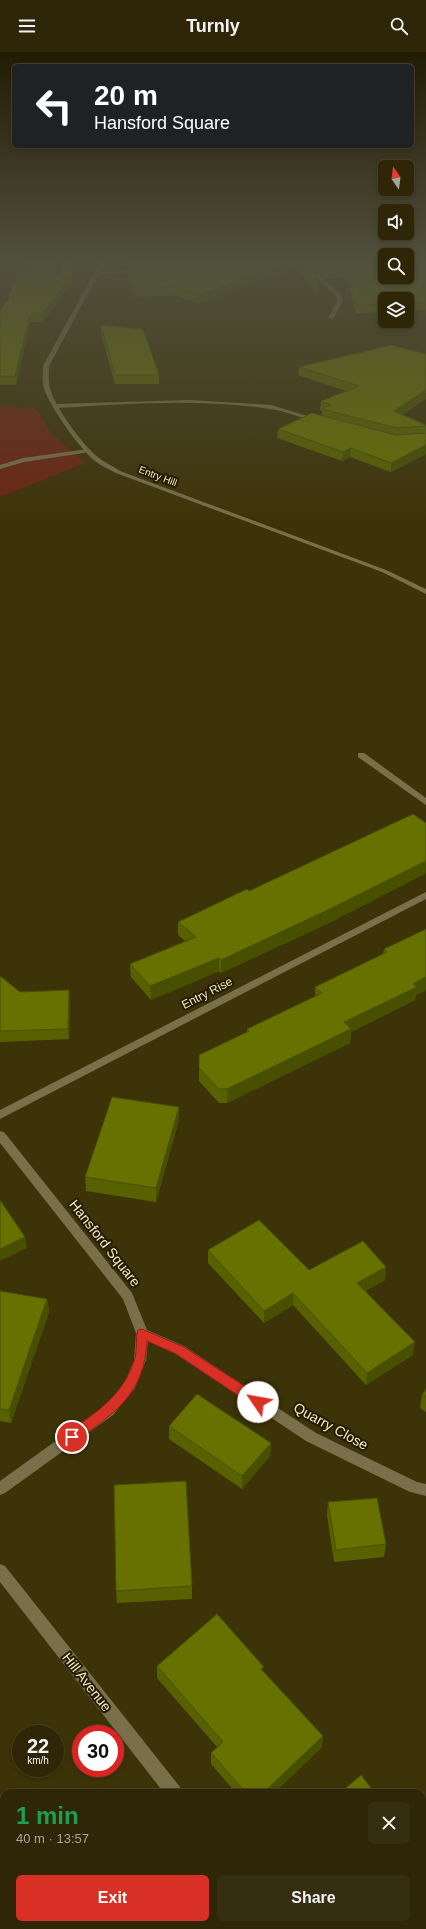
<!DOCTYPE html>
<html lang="en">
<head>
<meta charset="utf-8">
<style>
  :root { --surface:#2e2606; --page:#362e10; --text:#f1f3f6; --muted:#a7a59b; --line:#494328; --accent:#d93025 }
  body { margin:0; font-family:Helvetica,sans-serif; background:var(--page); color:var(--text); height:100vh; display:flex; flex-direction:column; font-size:15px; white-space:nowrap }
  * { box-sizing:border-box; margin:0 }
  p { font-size:13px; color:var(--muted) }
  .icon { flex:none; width:22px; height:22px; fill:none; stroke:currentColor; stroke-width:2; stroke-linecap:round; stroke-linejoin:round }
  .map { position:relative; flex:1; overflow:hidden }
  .drawer { position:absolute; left:0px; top:1737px; width:426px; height:140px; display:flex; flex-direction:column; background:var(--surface); border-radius:12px 12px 0 0; box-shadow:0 2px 6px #0003,0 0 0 1px var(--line) }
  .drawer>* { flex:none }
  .guide { position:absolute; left:12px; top:12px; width:402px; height:84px; border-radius:6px; box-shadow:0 2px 6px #0003,0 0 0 1px var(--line); background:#202124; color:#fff; overflow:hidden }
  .needle { width:26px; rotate:346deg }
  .buttons { position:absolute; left:378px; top:108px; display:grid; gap:8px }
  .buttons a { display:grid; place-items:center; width:36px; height:36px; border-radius:6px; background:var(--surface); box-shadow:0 2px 6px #0003,0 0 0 1px var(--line); font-size:20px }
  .speed { position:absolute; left:12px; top:1673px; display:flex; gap:8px; font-size:20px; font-weight:700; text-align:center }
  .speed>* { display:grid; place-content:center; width:52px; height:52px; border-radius:50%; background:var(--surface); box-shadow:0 2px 6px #0003,0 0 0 1px var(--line); line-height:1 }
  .speed small { font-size:10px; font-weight:400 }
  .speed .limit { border:6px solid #d22; background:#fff; color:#111 }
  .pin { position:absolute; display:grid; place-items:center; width:34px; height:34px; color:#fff; margin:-17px; border:2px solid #fff; border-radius:50%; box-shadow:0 1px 4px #0007 }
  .me { position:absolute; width:44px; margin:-22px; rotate:303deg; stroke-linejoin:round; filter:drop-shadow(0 0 3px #0008) }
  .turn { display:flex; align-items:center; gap:14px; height:84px; padding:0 16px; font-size:18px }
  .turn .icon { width:52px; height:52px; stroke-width:2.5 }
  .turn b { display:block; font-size:28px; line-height:34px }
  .round { display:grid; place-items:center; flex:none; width:42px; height:42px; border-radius:6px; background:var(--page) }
  .summary { display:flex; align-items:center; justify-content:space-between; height:68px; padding:0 16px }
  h1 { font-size:24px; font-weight:700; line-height:30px; color:#1e9e55 }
  .button { display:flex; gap:8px; margin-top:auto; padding:8px 16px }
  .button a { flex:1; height:46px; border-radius:6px; background:var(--accent); color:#fff; font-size:16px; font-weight:700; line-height:46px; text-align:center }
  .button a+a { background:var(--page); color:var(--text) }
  header { display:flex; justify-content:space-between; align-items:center; height:52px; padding:0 16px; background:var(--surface); font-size:18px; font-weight:700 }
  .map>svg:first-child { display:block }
  .green { fill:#6b2511 }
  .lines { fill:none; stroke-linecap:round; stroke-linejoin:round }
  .service { fill:#79704b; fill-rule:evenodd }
  .minor { fill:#79704b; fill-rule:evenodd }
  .tertiary { fill:#79704b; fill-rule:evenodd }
  .wall { fill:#586100 }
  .shaded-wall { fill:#474f00 }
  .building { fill:#667100; stroke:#474f00 }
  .route { fill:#d93025; stroke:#8d1f18 }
  .labels { text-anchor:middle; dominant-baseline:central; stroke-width:4; stroke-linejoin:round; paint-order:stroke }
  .far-street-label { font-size:10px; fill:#f1e8c3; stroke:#221b00 }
  .street-label { font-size:12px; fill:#f1e8c3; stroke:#221b00 }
  .near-street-label { font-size:14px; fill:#f1e8c3; stroke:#221b00 }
</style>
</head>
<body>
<header><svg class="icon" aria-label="menu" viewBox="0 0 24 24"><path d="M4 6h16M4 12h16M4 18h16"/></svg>Turnly<svg class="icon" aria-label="search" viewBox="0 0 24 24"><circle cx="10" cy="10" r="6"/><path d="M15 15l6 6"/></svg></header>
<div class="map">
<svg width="426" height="1877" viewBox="0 0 426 1877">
  <rect width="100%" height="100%" fill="#3d3308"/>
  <path class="green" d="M0,352L16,356L35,355L51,381L85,411L0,445Z"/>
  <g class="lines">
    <path class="service" d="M88,397L90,398V400L24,410L0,417V413L23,406Z
      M358,701H364L426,746V753L358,705Z"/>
    <path class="minor" d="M301,210H306L341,243L343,249L333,267L328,266L337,249L336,244Z
      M141,218L143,220L97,222L95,221L97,220Z
      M190,348L271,353L320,368L317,370C301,366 286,359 270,357C199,346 126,352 55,356L52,354L55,352Z
      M426,840V847L0,1067V1058Z
      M0,1079L4,1080L132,1241L147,1278L184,1294L316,1381L417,1430L426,1432V1444L410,1440L306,1389L176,1302L148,1289L146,1308L135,1336L113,1363L5,1441L0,1443V1429L103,1355L124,1333L134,1308L136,1281L123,1247L0,1091Z
      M0,1512L5,1514L180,1735L182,1741H164L0,1530Z
      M269,1873H288L289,1877H270Z"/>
    <path class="tertiary" d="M100,210H105L49,314C49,321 48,329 50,336C54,354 84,395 99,406C105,411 113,414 120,419L386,518L426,537V542L382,520L116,421C109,417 101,414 95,409C80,397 49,354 44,336C42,329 43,321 43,314Z"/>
  </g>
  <path class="wall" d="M60,210L55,223L73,228L43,270H30L16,333H0V258L8,248L27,220Z
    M126,210H426V258L407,259V247H385V260L356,261L347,226L326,227L308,210L317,219V227L318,234V242L297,216L198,251L173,243L135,245L128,223L127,218H126Z
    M101,273L159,323V332H115L101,282Z
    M426,302L402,363L426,373V402L391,420L350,405L342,409L277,386L278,377L322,364V359L320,358L321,349L346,339L298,323L299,315Z
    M426,771V821L331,870L221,921L219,919L151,948L131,925L130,912L185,889L178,883V870L249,839Z
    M426,877V938L416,943L415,948L351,980L350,991L227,1051H219L199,1029V1003L247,981V977L315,945V935L383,902L384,897Z
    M0,924L20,940L69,938L70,949L69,987L0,990Z
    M179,1055V1068L156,1150L86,1139L85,1125Z
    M208,1198L309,1218L386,1215L385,1228L365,1239L413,1303L366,1333L293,1253L264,1271L208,1211Z
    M0,1239L47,1247L49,1260L11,1371L0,1369Z
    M426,1337V1360L420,1356L422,1343Z
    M169,1374L271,1391L270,1404L242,1437L169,1387Z
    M328,1450L386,1492L384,1505L334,1510L327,1463Z
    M192,1534V1547L117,1551L116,1539Z
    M157,1614L263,1619L322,1695L274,1741H236L211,1712V1701L217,1695L157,1626Z
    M13,1873H143L146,1877H14Z"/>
  <path class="shaded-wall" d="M56,210H60L52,230L51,222Z
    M135,210H161L135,218Z
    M290,210H297V216L198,251V243Z
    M73,220V228L43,270L42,262Z
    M30,262V270L16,333L15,324Z
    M426,338V347L394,369V359Z
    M426,393V402L391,420V411Z
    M351,396L350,405L342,409L343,400Z
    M426,809V821L331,870L221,921V908Z
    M219,906V919L151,948L150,934Z
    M426,925V938L416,943L415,948L351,980L350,991L227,1051V1037L413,932Z
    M69,938L70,949L69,987L68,977Z
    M179,1055V1068L156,1150V1136Z
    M25,1185L27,1196L0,1209V1197Z
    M386,1215L385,1228L356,1243L357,1231Z
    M293,1241V1253L264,1271V1259Z
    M47,1247L49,1260L11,1371L9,1358Z
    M415,1290L413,1303L366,1333L367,1321Z
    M271,1391L270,1404L242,1437V1424Z
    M323,1684L322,1695L274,1741H263Z"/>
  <path class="building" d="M28,210H56L51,222L58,223L64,210H69L73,220L42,262H30L15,324H0V258L8,248L17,220H27Z
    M149,210H290L198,243L173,235L135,237L127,215L135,214Z
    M299,210H308L317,219H315L318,234Z
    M317,210H385V225H407V210H426V250L407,251V247H385V252L357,253L347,218L326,219Z
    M101,273L143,277L159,323H115Z
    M391,293L426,302V338L394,359L426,373V374L397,376L322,357L331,353L321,349L359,334L299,315Z
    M312,361L396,383L426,381V393L391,411L351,396L343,400L278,377Z
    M413,762L426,771V809L332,856L221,908L219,906L150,934L130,912L196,885L178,870L247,837L249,839Z
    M426,877V925L413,932L417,935L344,970L351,977L227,1037H219L199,1016V1003L249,979L247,977L322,941L315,935L387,900L384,897Z
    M0,924L20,940L69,938L68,977L0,979Z
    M112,1045L179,1055L156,1136L85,1125Z
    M0,1148L25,1185L0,1197Z
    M259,1168L309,1218L363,1189L386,1215L357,1231L415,1290L367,1321L293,1241L264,1259L208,1198Z
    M0,1239L47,1247L9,1358L0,1357Z
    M426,1337V1345L422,1343Z
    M197,1342L271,1391L242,1424L169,1374Z
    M186,1429L192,1534L116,1539L114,1433Z
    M377,1446L386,1492L336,1498L328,1450Z
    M217,1562L264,1615L261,1617L323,1684L263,1741H246L211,1701L223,1690L157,1614Z
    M361,1723L375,1741H340Z
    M15,1873H143L146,1877H18Z"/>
  <linearGradient id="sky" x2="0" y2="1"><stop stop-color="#221c04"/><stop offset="0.44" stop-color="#51503d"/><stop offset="1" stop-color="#51503d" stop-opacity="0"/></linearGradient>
  <rect width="426" height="473" fill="url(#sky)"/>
  <path class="route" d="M142,1277L184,1295L263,1346L264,1350L263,1354L258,1355L254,1354L176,1302L147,1289C144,1342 116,1360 76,1389L72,1390L68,1389L66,1385L68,1381C96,1360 122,1345 134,1309C137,1301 136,1290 137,1281L138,1278Z"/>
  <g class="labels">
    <g class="far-street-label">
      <text transform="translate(158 424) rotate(21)">Entry Hill</text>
    </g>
    <g class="street-label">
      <text transform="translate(207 941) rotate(-27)">Entry Rise</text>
    </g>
    <g class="near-street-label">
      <text transform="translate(105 1191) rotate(52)">Hansford Square</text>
      <text transform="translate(331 1374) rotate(29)">Quarry Close</text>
      <text transform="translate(87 1630) rotate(52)">Hill Avenue</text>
    </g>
  </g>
</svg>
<div class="buttons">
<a><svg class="needle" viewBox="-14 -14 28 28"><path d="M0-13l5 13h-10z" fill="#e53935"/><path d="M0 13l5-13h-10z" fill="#a7a59b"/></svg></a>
<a><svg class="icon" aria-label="sound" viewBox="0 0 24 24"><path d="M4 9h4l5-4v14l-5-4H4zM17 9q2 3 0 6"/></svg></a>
<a><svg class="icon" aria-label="search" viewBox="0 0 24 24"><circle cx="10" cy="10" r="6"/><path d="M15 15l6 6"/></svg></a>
<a><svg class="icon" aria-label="layers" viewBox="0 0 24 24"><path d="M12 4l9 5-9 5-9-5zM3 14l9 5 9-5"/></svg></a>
</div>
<div class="speed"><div>22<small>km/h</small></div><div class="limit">30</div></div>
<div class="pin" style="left:72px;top:1385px;background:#d93025"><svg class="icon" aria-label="arrive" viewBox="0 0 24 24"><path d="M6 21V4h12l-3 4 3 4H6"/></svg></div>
<svg class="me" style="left:258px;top:1350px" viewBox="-20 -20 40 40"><circle r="19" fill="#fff"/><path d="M0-13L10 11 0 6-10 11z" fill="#d93025"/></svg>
<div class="guide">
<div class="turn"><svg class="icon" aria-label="left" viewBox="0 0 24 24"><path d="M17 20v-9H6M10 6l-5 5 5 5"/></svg><div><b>20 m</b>Hansford Square</div></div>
</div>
<section class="drawer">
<div class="summary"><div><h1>1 min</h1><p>40 m · 13:57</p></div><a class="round"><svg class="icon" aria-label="close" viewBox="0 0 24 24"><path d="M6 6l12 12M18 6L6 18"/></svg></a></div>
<div class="button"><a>Exit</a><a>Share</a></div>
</section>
</div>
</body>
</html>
